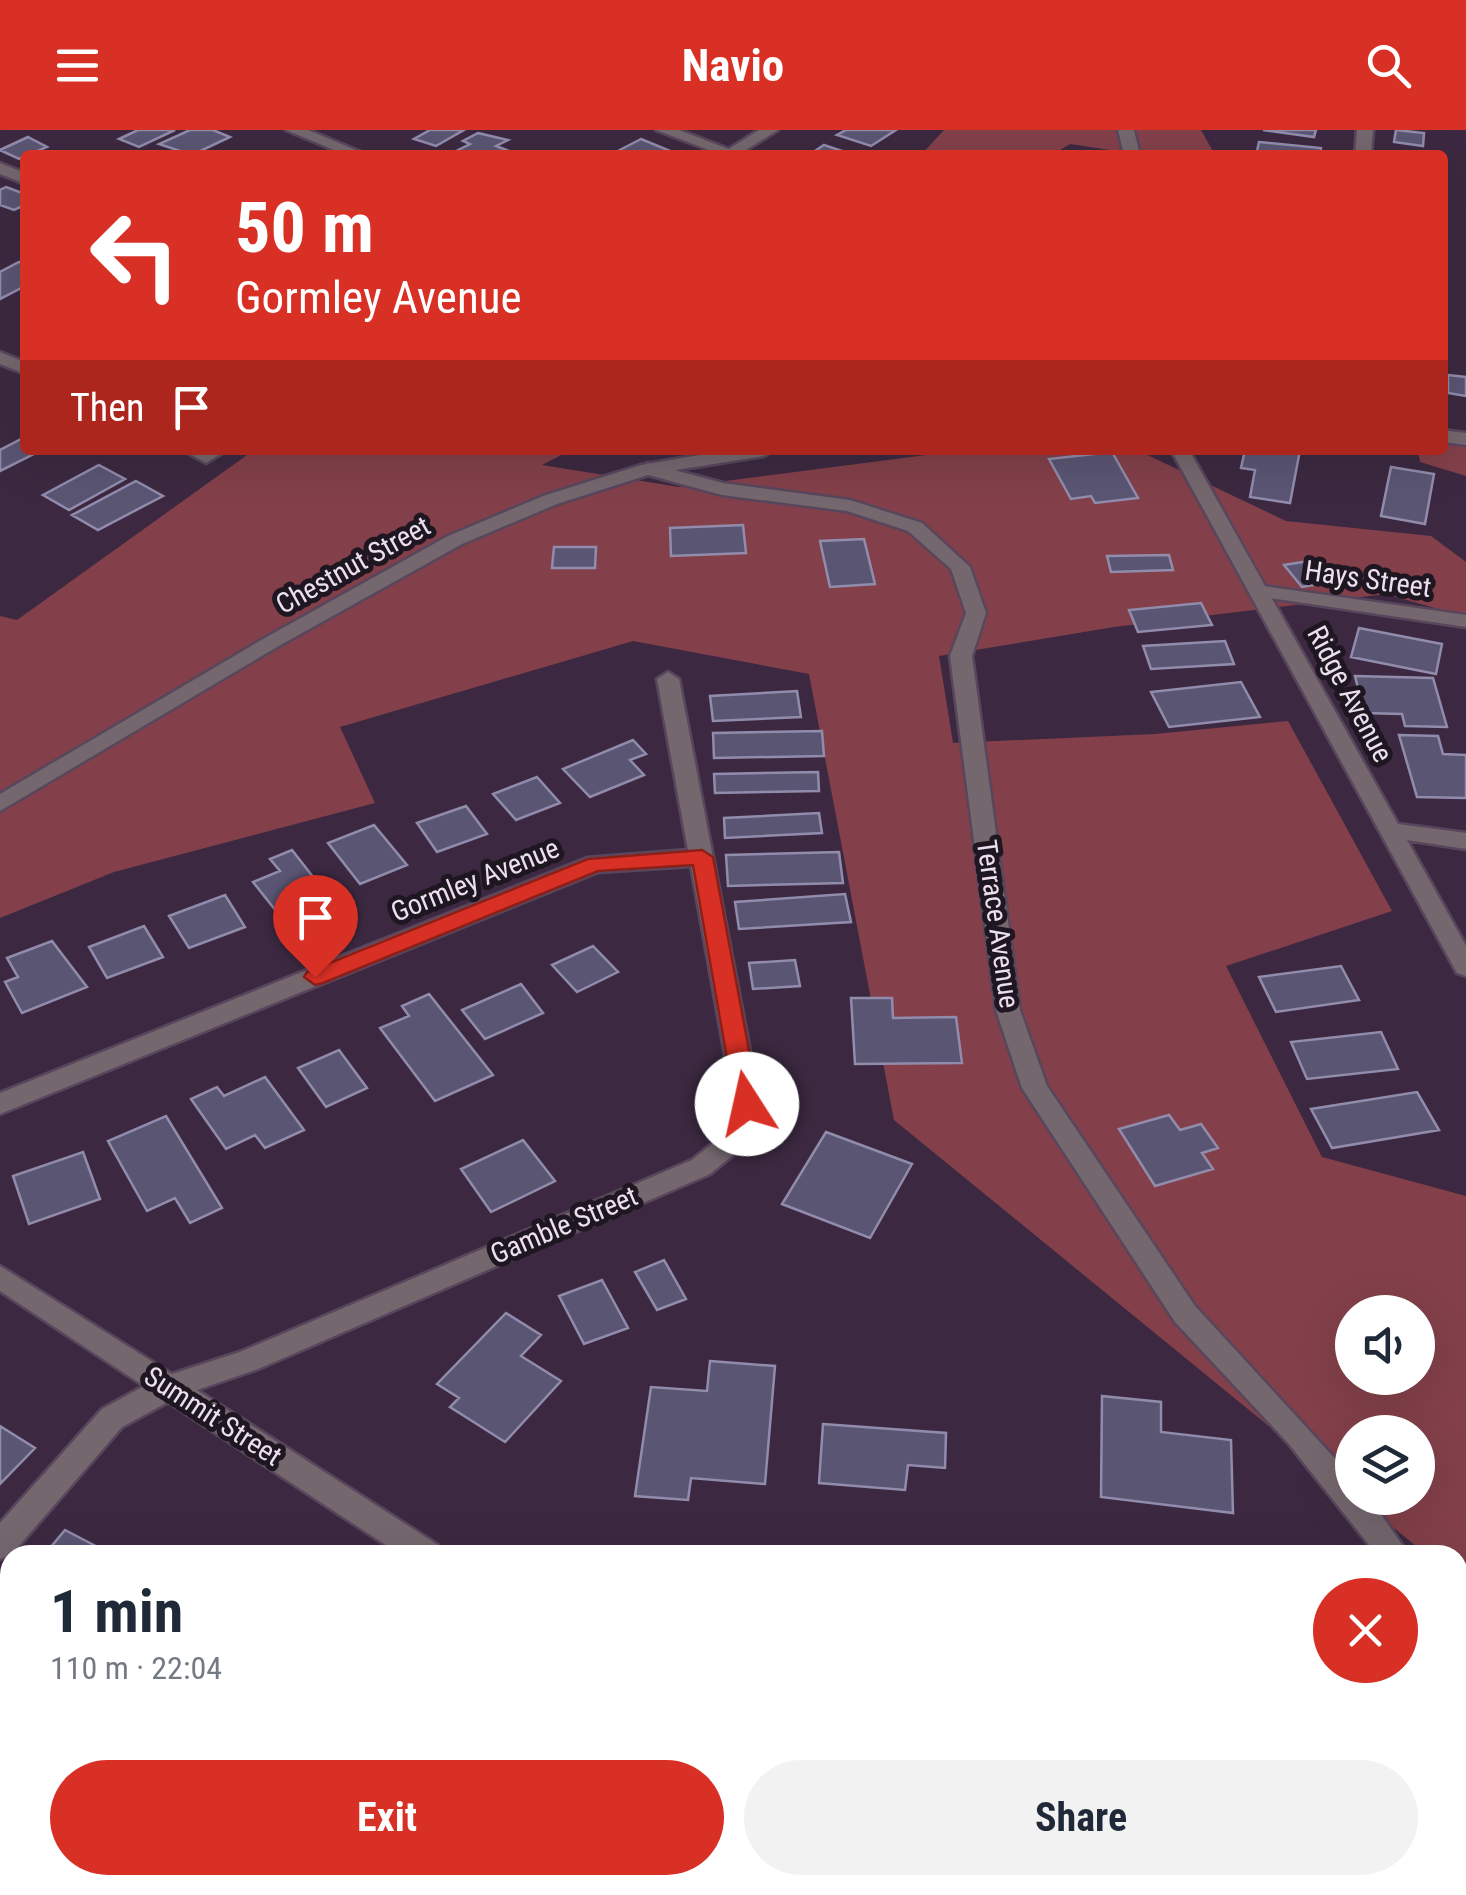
<!DOCTYPE html>
<html lang="en">
<head>
<meta charset="utf-8">
<style>
  :root { --surface:#fff; --page:#f2f2f3; --text:#1f2937; --muted:#747a83; --accent:#d93025 }
  body { margin:0; font-family:"Roboto Condensed",sans-serif; background:var(--page); color:var(--text); height:100vh; display:flex; flex-direction:column; font-size:38px; white-space:nowrap }
  * { box-sizing:border-box; margin:0 }
  p { font-size:32px; color:var(--muted) }
  .icon { flex:none; width:55px; height:55px; fill:none; stroke:currentColor; stroke-width:2; stroke-linecap:round; stroke-linejoin:round }
  .map { position:relative; flex:1; overflow:hidden }
  .sheet { position:absolute; left:0px; top:1415px; width:1468px; height:350px; display:flex; flex-direction:column; background:var(--surface); border-radius:30px 30px 0 0; box-shadow:0 10px 40px #0002 }
  .sheet>* { flex:none }
  .hud { position:absolute; left:20px; top:20px; width:1428px; height:305px; border-radius:10px; box-shadow:0 10px 40px #0002; background:#d93025; color:#fff; overflow:hidden }
  .controls { position:absolute; left:1335px; top:1165px; display:grid; gap:20px }
  .controls a { display:grid; place-items:center; width:100px; height:100px; border-radius:50%; background:var(--surface); box-shadow:0 10px 40px #0002; font-size:50px }
  .pin { position:absolute; display:grid; place-items:center; width:85px; height:85px; color:#fff; margin:-102px -42px; border-radius:50% 50% 50% 0; rotate:-45deg; box-shadow:0 0 10px #0007 }
  .pin .icon { rotate:45deg }
  .me { position:absolute; width:110px; margin:-55px; rotate:350deg; stroke-linejoin:round; filter:drop-shadow(0 0 8px #0008) }
  .turn { display:flex; align-items:center; gap:35px; height:210px; padding:0 50px; font-size:45px }
  .turn .icon { width:130px; height:130px; stroke-width:2.5 }
  .turn b { display:block; font-size:70px; line-height:85px }
  .then { display:flex; align-items:center; height:95px; padding:0 50px; background:#0003; gap:20px; font-size:38px }
  .round { display:grid; place-items:center; flex:none; width:105px; height:105px; border-radius:52px; background:var(--page) }
  .headline { display:flex; align-items:center; justify-content:space-between; height:170px; padding:0 50px }
  h1 { font-size:60px; font-weight:700; line-height:75px }
  .primary-button { display:flex; gap:20px; margin-top:auto; padding:20px 50px }
  .primary-button a { flex:1; height:115px; border-radius:60px; background:var(--accent); color:#fff; font-size:40px; font-weight:700; line-height:115px; text-align:center }
  .primary-button a+a { background:var(--page); color:var(--text) }
  header { display:flex; justify-content:space-between; align-items:center; height:130px; padding:0 50px; background:var(--accent); color:#fff; font-size:45px; font-weight:700 }
  .map>svg:first-child { display:block }
  .forest { fill:#83404a; fill-rule:evenodd }
  .building { fill:#5a5573; stroke:#918cac; stroke-width:2.5 }
  .lines { fill:none; stroke-linecap:round; stroke-linejoin:round }
  .service-casing { stroke:#58465d; stroke-width:5 }
  .minor-casing { stroke:#58465d; stroke-width:5 }
  .tertiary-casing { stroke:#58465d; stroke-width:5 }
  .service { fill:#75676e; fill-rule:evenodd }
  .minor { fill:#75676e; fill-rule:evenodd }
  .tertiary { fill:#75676e; fill-rule:evenodd }
  .route { fill:#d93025; stroke:#8d1f18; stroke-width:2.5 }
  .labels { text-anchor:middle; dominant-baseline:central; stroke-width:10; stroke-linejoin:round; paint-order:stroke }
  .street-label { font-size:28px; fill:#ece0ef; stroke:#1e1620 }
</style>
</head>
<body>
<header><svg class="icon" aria-label="menu" viewBox="0 0 24 24"><path d="M4 6h16M4 12h16M4 18h16"/></svg>Navio<svg class="icon" aria-label="search" viewBox="0 0 24 24"><circle cx="10" cy="10" r="6"/><path d="M15 15l6 6"/></svg></header>
<div class="map">
<svg width="1466" height="1765" viewBox="0 0 1466 1765">
  <rect width="100%" height="100%" fill="#3c2941"/>
  <path class="forest" d="M944,0H1201L1215,25H1143L1070,14L1052,25H921Z
    M1443,313L1466,315V346L1420,332L1418,320H1442Z
    M254,320H571L542,335L679,357L934,324L1137,320L1286,391L1431,406L1466,432V487L1386,464L1114,497L939,526L953,613L1155,604L1288,591L1392,781L1226,836L1322,1027L1466,1066V1456L1458,1450V1425H1427L1357,1368H1418V1302H1352V1364L894,990L809,544L633,511L340,597L375,673L114,742L0,788V486L17,490ZM1352,1182H1418V1248H1352Z"/>
  <path class="building" d="M138,0H175L139,17L119,9Z
    M190,0H213L230,7L192,25L159,14Z
    M430,0H464L436,16L414,9Z
    M846,0H896L871,16L837,5Z
    M1263,0H1316L1314,7Z
    M1396,0L1424,3L1423,16L1394,12Z
    M478,3L508,10L496,16L509,21L502,25L450,24L470,14L463,11Z
    M28,7L47,17L19,29L0,20Z
    M641,9L668,20L658,25H610Z
    M1259,12L1321,18L1320,25L1257,21Z
    M824,15L854,25H809Z
    M6,57L25,64V75L14,80L0,75V60Z
    M19,132L25,135V156L0,169V142Z
    M1448,245L1466,247V266L1448,263Z
    M25,307V320H42L0,341V320Z
    M1245,320H1300L1290,373L1250,367L1255,340L1241,338Z
    M1112,322L1138,368L1095,373L1091,366L1071,369L1049,329Z
    M99,335L125,349L69,380L43,365Z
    M1391,337L1434,344L1425,394L1381,386Z
    M136,351L163,366L98,400L72,385Z
    M743,395L746,423L671,426L670,398Z
    M864,409L875,454L830,457L820,411Z
    M554,417H596L595,438H552Z
    M1169,425L1173,440L1111,442L1107,426Z
    M1321,429L1338,451L1302,457L1284,435Z
    M1201,473L1212,495L1138,502L1129,480Z
    M1359,498L1442,514L1436,544L1351,527Z
    M1225,511L1234,534L1151,539L1143,516Z
    M1355,546L1433,548L1447,597L1405,596L1402,584L1364,583Z
    M1241,552L1260,587L1169,597L1151,562Z
    M797,561L801,587L713,591L710,566Z
    M822,601L824,626L714,628L713,603Z
    M1399,605L1438,606L1443,624L1466,625V668L1417,667Z
    M633,610L646,624L630,630L644,645L590,667L563,639Z
    M818,642L819,661L715,663L714,644Z
    M537,647L560,673L516,690L493,664Z
    M466,676L487,704L437,722L417,693Z
    M819,683L822,703L725,708L724,688Z
    M374,695L407,735L360,754L328,713Z
    M292,720L328,766L280,786L253,752L280,741L270,729Z
    M839,722L843,753L728,756L726,725Z
    M845,764L851,792L739,799L735,772Z
    M225,765L245,797L189,818L169,786Z
    M144,796L163,827L107,848L89,817Z
    M52,811L87,857L22,883L5,852L18,847L7,828Z
    M593,816L618,842L577,862L552,835Z
    M795,830L800,856L753,859L749,833Z
    M1341,836L1359,870L1276,882L1259,847Z
    M521,854L543,883L485,909L462,880Z
    M429,864L493,945L435,971L380,898L409,886L402,876Z
    M851,868H892L893,888L956,887L962,933L855,934Z
    M1381,902L1398,939L1307,949L1291,912Z
    M339,920L367,958L326,977L298,938Z
    M265,947L304,1000L265,1018L255,1005L226,1019L191,969L217,957L224,966Z
    M1417,962L1439,1000L1332,1018L1311,979Z
    M1169,985L1180,1000L1201,994L1218,1018L1202,1023L1213,1039L1155,1056L1119,999Z
    M166,986L222,1078L190,1093L175,1068L147,1081L108,1011Z
    M826,1002L912,1034L870,1108L782,1074Z
    M523,1010L555,1051L491,1082L461,1039Z
    M83,1022L100,1069L29,1094L13,1046Z
    M664,1130L686,1169L657,1180L635,1142Z
    M602,1150L628,1198L584,1214L559,1166Z
    M506,1183L541,1205L521,1226L561,1251L505,1312L450,1277L459,1268L437,1254Z
    M710,1231L775,1236L765,1354L691,1348L688,1370L635,1366L651,1257L707,1261Z
    M1102,1266L1161,1272V1302L1231,1310L1233,1383L1101,1367Z
    M823,1294L946,1303L945,1338L908,1335L905,1360L819,1353Z
    M0,1296L35,1318L0,1354Z
    M65,1400L113,1425H44Z
    M0,1705L10,1711V1755L97,1757L91,1765H0Z
    M453,1755H533L544,1762L446,1765Z
    M1328,1755H1391L1393,1765H1329Z"/>
  <g class="lines">
    <g class="service-casing">
      <path id="service" d="M656,0H679L739,23L722,25Z
        M0,33L25,43V54L0,44Z
        M1263,456L1466,485V497L1256,466V458Z"/>
    </g>
    <g class="minor-casing">
      <path id="minor" d="M286,0H308L368,25H346Z
        M759,0H778L738,25H719Z
        M1118,0H1134L1140,25H1124Z
        M1357,0H1373L1371,25H1355Z
        M0,222L25,232V244L0,234Z
        M183,320H227L206,333Z
        M1171,320H1189L1398,694L1466,703V719L1407,710L1466,816V846L1457,843Z
        M648,333L723,353L850,370L922,393L970,437L986,483L972,526L1020,880L1047,956L1195,1176L1352,1347V1368H1370L1409,1425H1377L1288,1313L1175,1192L1022,958L996,880L950,526L966,483L951,439L908,401L847,381L722,365L641,343L638,339Z
        M668,542L679,549L760,974L744,1016L710,1044L258,1239L197,1260L438,1415L442,1425H401L168,1272L122,1297L11,1425L0,1429V1393L102,1279L144,1256L0,1161V1136L172,1244L240,1222L692,1030L724,1004L734,974L691,736L598,742L0,984V963L587,728L688,720L657,549Z
        M1458,1498L1466,1501V1535L1458,1531Z
        M277,1755H314L310,1765H273Z"/>
    </g>
    <g class="tertiary-casing">
      <path id="tertiary" d="M1442,300L1466,303V315L1442,312Z
        M729,320H773L764,326L651,344L557,374L462,414L277,517L0,681V664L263,509L448,406L543,366L641,335Z"/>
    </g>
    <use href="#service" class="service"/>
    <use href="#minor" class="minor"/>
    <use href="#tertiary" class="tertiary"/>
  </g>
  <path class="route" d="M702,720L713,727L759,974L755,980H738L735,974L693,735L598,741L323,853L315,855L304,847L307,842L588,729Z"/>
  <g class="labels">
    <g class="street-label">
      <text transform="translate(353 435) rotate(-29)">Chestnut Street</text>
      <text transform="translate(1368 449) rotate(8)">Hays Street</text>
      <text transform="translate(1350 564) rotate(62)">Ridge Avenue</text>
      <text transform="translate(475 750) rotate(-22)">Gormley Avenue</text>
      <text transform="translate(998 794) rotate(82)">Terrace Avenue</text>
      <text transform="translate(564 1095) rotate(-23)">Gamble Street</text>
      <text transform="translate(213 1286) rotate(33)">Summit Street</text>
    </g>
  </g>
</svg>
<div class="controls">
<a><svg class="icon" aria-label="sound" viewBox="0 0 24 24"><path d="M4 9h4l5-4v14l-5-4H4zM17 9q2 3 0 6"/></svg></a>
<a><svg class="icon" aria-label="layers" viewBox="0 0 24 24"><path d="M12 4l9 5-9 5-9-5zM3 14l9 5 9-5"/></svg></a>
</div>
<div class="pin" style="left:315px;top:847px;background:#d93025"><svg class="icon" aria-label="arrive" viewBox="0 0 24 24"><path d="M6 21V4h12l-3 4 3 4H6"/></svg></div>
<svg class="me" style="left:747px;top:974px" viewBox="-20 -20 40 40"><circle r="19" fill="#fff"/><path d="M0-13L10 11 0 6-10 11z" fill="#d93025"/></svg>
<div class="hud">
<div class="turn"><svg class="icon" aria-label="left" viewBox="0 0 24 24"><path d="M17 20v-9H6M10 6l-5 5 5 5"/></svg><div><b>50 m</b>Gormley Avenue</div></div>
<div class="then">Then<svg class="icon" aria-label="arrive" viewBox="0 0 24 24"><path d="M6 21V4h12l-3 4 3 4H6"/></svg></div>
</div>
<section class="sheet">
<div class="headline"><div><h1>1 min</h1><p>110 m · 22:04</p></div><a class="round" style="background:#d93025;color:#fff"><svg class="icon" aria-label="close" viewBox="0 0 24 24"><path d="M6 6l12 12M18 6L6 18"/></svg></a></div>
<div class="primary-button"><a>Exit</a><a>Share</a></div>
</section>
</div>
</body>
</html>
